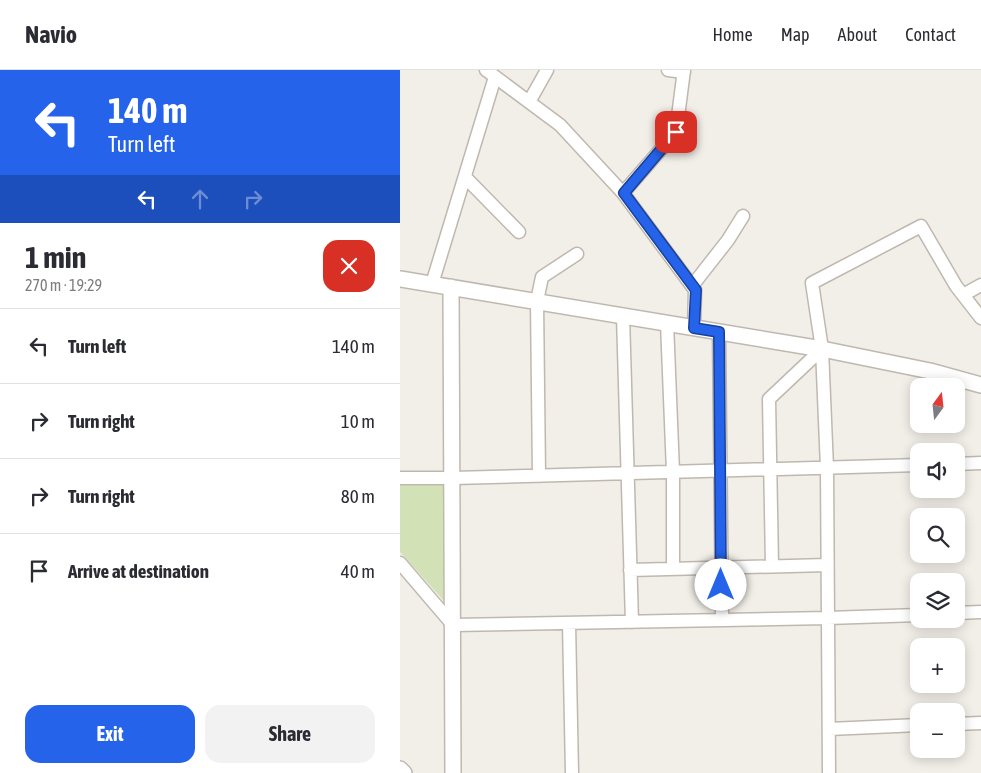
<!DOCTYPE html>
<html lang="en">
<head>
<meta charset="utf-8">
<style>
  :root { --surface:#fff; --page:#f2f2f3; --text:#2b2b33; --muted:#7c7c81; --line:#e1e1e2; --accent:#2563eb }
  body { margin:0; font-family:"Asap Condensed",sans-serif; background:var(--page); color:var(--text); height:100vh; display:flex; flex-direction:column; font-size:19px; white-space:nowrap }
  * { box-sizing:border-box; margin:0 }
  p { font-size:16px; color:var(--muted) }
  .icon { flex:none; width:28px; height:28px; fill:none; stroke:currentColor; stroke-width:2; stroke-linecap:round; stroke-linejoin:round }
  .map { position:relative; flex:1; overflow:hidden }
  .drawer { display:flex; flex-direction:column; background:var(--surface); width:400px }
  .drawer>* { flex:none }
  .banner { background:#2563eb; color:#fff; overflow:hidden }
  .needle { width:32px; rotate:15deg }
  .controls { position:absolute; left:510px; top:308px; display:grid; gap:10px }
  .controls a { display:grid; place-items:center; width:55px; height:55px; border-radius:10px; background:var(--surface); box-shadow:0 2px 12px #0003; font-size:25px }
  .pin { position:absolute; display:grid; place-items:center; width:42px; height:42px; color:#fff; margin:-21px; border-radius:10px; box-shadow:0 2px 8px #0006 }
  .me { position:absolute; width:55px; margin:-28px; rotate:0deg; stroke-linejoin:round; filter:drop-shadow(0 0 4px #0008) }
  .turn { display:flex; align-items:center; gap:18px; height:105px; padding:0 25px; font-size:22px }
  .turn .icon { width:65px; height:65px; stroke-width:2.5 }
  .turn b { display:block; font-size:35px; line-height:42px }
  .lanes { display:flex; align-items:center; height:48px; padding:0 25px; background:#0003; justify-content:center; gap:25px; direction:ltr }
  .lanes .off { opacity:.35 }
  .round { display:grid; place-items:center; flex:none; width:52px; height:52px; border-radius:15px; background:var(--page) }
  .summary { display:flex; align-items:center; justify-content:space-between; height:85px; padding:0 25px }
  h1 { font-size:30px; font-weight:700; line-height:38px }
  .action { display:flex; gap:10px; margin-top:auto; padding:10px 25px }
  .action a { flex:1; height:58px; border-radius:15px; background:var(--accent); color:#fff; font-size:20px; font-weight:700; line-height:58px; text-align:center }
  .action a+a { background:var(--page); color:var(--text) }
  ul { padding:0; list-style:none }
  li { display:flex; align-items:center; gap:15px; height:75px; padding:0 25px; border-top:1px solid var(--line) }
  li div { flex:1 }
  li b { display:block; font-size:19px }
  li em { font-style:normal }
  header { display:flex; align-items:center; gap:30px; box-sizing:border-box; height:70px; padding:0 25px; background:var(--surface); border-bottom:1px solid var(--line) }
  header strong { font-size:24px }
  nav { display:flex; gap:28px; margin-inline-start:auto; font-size:18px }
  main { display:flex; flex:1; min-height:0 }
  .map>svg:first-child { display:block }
  .green { fill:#d2e2b6 }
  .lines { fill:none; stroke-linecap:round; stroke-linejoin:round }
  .minor-casing { stroke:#bfb8af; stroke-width:15 }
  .tertiary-casing { stroke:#bfb8af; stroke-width:18 }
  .minor { stroke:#fff; stroke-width:12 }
  .tertiary { stroke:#fff; stroke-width:15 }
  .route-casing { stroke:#184099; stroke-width:12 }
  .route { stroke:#2563eb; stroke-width:9 }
</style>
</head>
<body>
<header>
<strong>Navio</strong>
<nav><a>Home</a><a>Map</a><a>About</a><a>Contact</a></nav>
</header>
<main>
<section class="drawer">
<div class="banner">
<div class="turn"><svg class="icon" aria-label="left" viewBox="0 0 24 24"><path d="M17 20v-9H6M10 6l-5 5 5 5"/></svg><div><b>140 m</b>Turn left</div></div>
<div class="lanes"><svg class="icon" aria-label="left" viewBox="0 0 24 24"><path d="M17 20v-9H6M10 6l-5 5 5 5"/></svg><svg class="icon off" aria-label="ahead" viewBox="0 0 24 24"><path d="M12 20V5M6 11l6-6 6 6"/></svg><svg class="icon off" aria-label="right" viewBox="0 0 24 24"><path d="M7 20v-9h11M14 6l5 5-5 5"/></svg></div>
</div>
<div class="summary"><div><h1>1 min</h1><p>270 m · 19:29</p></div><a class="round" style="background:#d93025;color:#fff"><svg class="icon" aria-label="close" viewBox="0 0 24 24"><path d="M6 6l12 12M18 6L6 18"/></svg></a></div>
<ul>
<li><svg class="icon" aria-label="left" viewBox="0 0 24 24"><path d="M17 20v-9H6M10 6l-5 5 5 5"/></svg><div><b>Turn left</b></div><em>140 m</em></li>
<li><svg class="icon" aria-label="right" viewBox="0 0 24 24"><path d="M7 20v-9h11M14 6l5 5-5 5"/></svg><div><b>Turn right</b></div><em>10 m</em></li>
<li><svg class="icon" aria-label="right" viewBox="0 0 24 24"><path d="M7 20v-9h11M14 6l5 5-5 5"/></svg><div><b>Turn right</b></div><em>80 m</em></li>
<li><svg class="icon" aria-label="arrive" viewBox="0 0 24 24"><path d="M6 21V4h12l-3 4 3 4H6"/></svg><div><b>Arrive at destination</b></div><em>40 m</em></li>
</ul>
<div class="action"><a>Exit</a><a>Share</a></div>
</section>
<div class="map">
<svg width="581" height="703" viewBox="0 0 581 703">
  <rect width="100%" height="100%" fill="#f2eee8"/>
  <path class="green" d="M0,413H44L46,533L0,482Z"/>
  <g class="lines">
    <g class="minor-casing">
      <path id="minor" d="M86,0L160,55L223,123L295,220L294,258
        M268,0L284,2
        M129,32L147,0
        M65,107L119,162
        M223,123L276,62L284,0
        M32,214L95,7
        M292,216L328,170L343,146
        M563,225L581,215
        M223,246L232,552
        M267,253L273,402V499
        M319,262L322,550
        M556,394L581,393
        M139,406L137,231L142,207L177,184
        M0,408H53L519,395
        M0,493L53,555L427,548L519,545
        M372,496L369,329L422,279
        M230,500L427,495
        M556,543L581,542
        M169,553L172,703
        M556,654L581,653
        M429,659L519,655
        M429,703L427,398L422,279L412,213L521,156L556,216L581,248"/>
    </g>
    <g class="tertiary-casing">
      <path id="tertiary" d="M0,209L422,279L530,301L581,315
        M51,217L53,703
        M0,699L4,703"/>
    </g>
    <use href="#minor" class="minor"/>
    <use href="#tertiary" class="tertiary"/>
  </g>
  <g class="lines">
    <g class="route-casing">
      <path id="route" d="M276,62L224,123L296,220L294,258L319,262L321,515"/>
    </g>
    <use href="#route" class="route"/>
  </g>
</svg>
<div class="controls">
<a><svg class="needle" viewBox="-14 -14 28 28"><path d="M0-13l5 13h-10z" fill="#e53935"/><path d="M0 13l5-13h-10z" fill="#7c7c81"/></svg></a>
<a><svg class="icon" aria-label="sound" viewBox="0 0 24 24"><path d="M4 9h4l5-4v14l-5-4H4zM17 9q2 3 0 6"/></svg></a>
<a><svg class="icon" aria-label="search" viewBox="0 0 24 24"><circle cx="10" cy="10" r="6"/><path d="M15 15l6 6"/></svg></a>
<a><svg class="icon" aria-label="layers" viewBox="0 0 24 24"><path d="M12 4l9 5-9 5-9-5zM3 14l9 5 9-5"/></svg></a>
<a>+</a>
<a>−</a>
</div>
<div class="pin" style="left:276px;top:62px;background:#d93025"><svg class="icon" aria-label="arrive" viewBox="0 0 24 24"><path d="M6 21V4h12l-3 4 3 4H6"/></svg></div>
<svg class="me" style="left:321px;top:515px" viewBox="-20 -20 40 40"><circle r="19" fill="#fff"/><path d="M0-13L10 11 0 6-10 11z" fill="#2563eb"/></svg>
</div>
</main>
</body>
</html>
